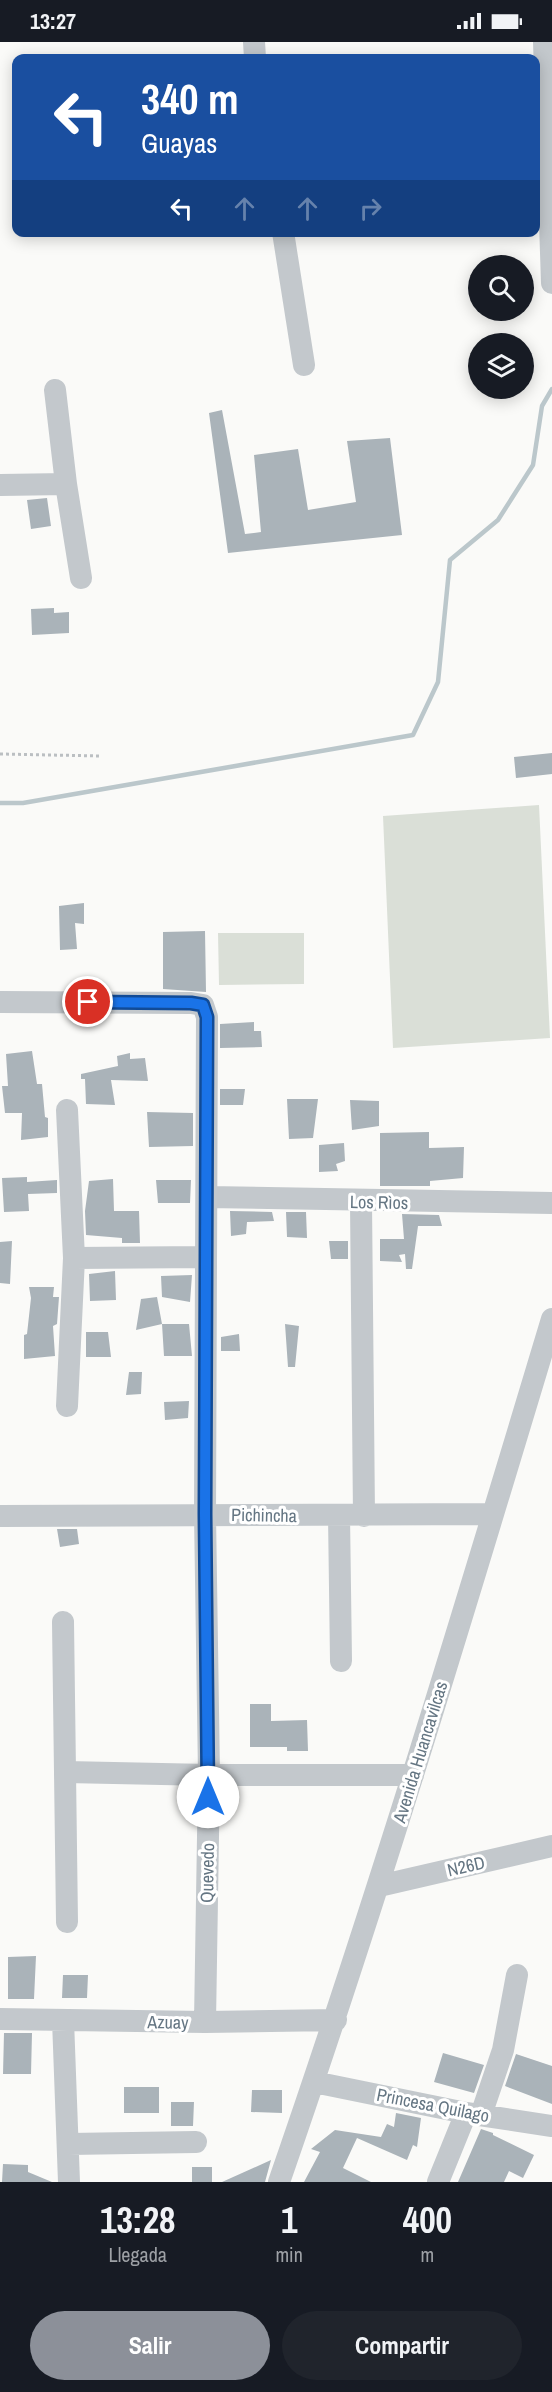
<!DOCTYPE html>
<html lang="es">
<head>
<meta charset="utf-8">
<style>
  :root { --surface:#171b24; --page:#20242c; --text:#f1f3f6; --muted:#9ea1a6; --accent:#8c9099 }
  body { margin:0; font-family:"Archivo Narrow",sans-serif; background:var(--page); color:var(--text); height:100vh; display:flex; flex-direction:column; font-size:22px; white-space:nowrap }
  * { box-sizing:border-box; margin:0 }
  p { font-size:20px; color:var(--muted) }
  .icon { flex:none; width:33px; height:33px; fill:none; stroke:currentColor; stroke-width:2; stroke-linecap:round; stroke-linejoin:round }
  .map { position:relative; height:2140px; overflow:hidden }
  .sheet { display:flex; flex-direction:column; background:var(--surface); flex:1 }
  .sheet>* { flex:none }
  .hud { position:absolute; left:12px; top:12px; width:528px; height:183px; border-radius:12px; box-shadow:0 3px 15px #0003; background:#1a4fa0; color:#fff; overflow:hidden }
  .tools { position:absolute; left:468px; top:213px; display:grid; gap:12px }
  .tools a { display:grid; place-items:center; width:66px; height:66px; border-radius:50%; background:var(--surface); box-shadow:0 3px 15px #0003; font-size:30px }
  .pin { position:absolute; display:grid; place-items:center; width:51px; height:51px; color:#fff; margin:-26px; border:3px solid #fff; border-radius:50%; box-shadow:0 2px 6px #0007 }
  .me { position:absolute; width:66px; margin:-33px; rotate:0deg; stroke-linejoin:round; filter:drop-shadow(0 0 4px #0008) }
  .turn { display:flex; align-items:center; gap:21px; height:126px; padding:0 30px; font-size:27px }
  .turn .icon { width:78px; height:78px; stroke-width:2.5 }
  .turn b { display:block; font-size:42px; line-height:51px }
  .lanes { display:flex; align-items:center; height:57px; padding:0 30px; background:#0003; justify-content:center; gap:30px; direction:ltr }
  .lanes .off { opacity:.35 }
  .eta { display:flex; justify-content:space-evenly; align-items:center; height:102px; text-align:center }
  .eta b { font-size:36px; font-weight:700; line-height:42px }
  .button { display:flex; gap:12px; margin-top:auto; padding:12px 30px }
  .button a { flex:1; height:69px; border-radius:36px; background:var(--accent); color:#fff; font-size:24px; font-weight:700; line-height:69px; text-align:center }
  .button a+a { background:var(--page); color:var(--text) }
  .status { display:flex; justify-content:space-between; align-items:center; height:42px; padding:0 30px; background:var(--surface); direction:ltr }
  .status svg { height:16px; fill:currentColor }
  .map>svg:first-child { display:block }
  .green { fill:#dadfd7 }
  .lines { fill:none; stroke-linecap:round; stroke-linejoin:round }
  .stream { stroke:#bbc7cb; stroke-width:4.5 }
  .building { fill:#aab3b9 }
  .path { stroke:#bbbfc2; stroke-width:3; stroke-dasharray:3 3; stroke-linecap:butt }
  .minor { stroke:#c3c8cc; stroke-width:22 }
  .route-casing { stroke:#114b97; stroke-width:15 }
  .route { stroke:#1a73e8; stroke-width:10 }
  .labels { text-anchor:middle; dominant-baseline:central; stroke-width:6; stroke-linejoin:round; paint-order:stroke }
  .street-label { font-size:18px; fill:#657683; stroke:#fff }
</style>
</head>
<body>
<div class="status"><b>13:27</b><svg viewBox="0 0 49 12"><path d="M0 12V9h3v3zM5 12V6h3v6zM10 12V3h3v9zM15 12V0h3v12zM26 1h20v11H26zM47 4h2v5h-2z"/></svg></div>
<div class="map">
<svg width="552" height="2140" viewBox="0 0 552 2140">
  <rect width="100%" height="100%" fill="#fafaf8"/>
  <path class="green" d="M539,763L550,996L393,1006L383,774Z
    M218,891H304V942L219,943Z"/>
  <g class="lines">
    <path class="stream" d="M0,761H23L413,693L438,640L450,518L498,478L533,423L542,364L552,347"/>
  </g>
  <path class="building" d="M222,368L245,492L261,490L254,413L298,407L308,468L356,460L347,399L390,396L402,493L228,511L209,371Z
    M47,456L51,484L31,487L27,458Z
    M54,566V571L69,570V591L32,593L31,567Z
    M552,711V732L516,736L514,715Z
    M84,861V882L75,881L77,907L60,908L59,864Z
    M205,889L206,950L163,947V890Z
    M254,980V989H261L262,1005L220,1006V982Z
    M32,1009L37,1042H42L45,1075L48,1076V1095L21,1098L22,1071H5L2,1044H8L6,1012Z
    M130,1011V1017L145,1016L148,1039L111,1038L115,1063L86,1062L85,1037H81V1032L118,1024L117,1014Z
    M220,1047H245L243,1063H220Z
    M287,1057H318L313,1096L289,1097Z
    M350,1058L379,1059V1084L352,1088Z
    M147,1070L193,1071V1104L149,1105Z
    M429,1090V1106L464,1105L463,1136L430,1139V1144H380V1091Z
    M344,1101L345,1119L336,1122L338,1129L319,1130V1103Z
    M27,1135V1140L57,1138V1151L28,1152L29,1169L4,1170L2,1136Z
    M113,1137L114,1169H139L140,1201H122V1196L86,1193L85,1169L89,1139Z
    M156,1138H191L190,1161H158Z
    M230,1169L272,1170L274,1179L247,1180L246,1192L231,1194Z
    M286,1170H306L307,1196L287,1195Z
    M402,1172L439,1173L442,1184H418L412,1227H406L405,1212L399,1213L402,1220L380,1219V1197H404Z
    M12,1199L10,1242L0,1241V1200Z
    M329,1199H348V1217H331Z
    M115,1229L116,1258L90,1259L89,1232Z
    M192,1233L190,1260L162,1255L161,1234Z
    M29,1245H54L53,1255H59L57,1282L53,1284L55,1314L24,1317V1293L27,1292L31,1256Z
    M157,1255L162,1282L136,1288L141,1257Z
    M162,1282H189L192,1314H164Z
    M285,1282L299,1284L295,1325H288Z
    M86,1290H108L111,1315H86Z
    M239,1292L240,1309H221V1295Z
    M129,1330H142L141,1352L126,1353Z
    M189,1359L188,1376L165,1378L164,1360Z
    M57,1487H77L79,1502L60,1505Z
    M250,1662H271V1679L307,1678L308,1709H287V1705H250Z
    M36,1914L34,1957H8V1915Z
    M63,1933H88L87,1956H62Z
    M4,1991H32L31,2032H3Z
    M443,2011L484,2023L474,2051L434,2040Z
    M516,2012L552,2024V2062L505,2044Z
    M124,2045H159V2071H124Z
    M252,2048H282V2071L251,2070Z
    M171,2060H194L193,2084H171Z
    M396,2071L421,2076L417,2105L413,2103L407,2118L357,2096L343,2126L371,2140H304L320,2110L311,2107L335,2088L381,2095L387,2082L394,2085Z
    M481,2087L493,2091V2093L534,2113L523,2136L509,2129L504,2140H458Z
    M271,2118L265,2140H222Z
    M3,2122L28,2123V2130L52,2140H2Z
    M192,2125H212V2140H192Z"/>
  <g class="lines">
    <path class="path" d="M0,712L101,714"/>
    <path class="minor" d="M254,0L255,16
      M544,0L552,241
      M283,190L304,323
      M55,348L66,442L81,536
      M0,443L66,442
      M0,960L191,961L203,963L207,975L205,1472L209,1733L205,1980
      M207,1155L552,1161
      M361,1160L364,1474
      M74,1216L205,1215
      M67,1364L74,1216L67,1068
      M339,1473L341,1619
      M0,1474L493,1472
      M63,1580L67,1880
      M66,1730L209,1733H413
      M379,1844L552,1804
      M0,1977L205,1980L336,1978
      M63,1978L69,2140
      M314,2040L466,2071L552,2084
      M481,2073L503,2008L517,1933
      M69,2102L196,2100
      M279,2140C378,1855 465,1566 552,1277
      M438,2140L466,2071"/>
  </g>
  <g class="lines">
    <g class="route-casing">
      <path id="route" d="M88,960L191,961L203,963L207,975L205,1472L208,1755"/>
    </g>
    <use href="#route" class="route"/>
  </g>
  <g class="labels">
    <g class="street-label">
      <text transform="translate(379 1160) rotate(1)">Los Rìos</text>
      <text transform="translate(264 1473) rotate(1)">Pichincha</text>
      <text transform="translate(420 1710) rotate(-73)">Avenida Huancavilcas</text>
      <text transform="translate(466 1824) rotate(-13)">N26D</text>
      <text transform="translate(207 1831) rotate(-89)">Quevedo</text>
      <text transform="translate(168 1980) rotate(1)">Azuay</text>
      <text transform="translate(433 2063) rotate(11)">Princesa Quilago</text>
    </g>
  </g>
</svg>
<div class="tools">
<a><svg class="icon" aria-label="search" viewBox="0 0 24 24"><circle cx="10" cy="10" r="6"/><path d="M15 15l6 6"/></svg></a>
<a><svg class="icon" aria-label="layers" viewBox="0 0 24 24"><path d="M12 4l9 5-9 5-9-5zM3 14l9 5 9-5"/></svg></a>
</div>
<div class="pin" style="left:88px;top:960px;background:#d93025"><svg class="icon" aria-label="arrive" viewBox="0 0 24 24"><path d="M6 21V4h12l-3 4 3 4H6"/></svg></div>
<svg class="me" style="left:208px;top:1755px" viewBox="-20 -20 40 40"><circle r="19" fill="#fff"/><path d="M0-13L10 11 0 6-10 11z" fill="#1a73e8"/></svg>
<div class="hud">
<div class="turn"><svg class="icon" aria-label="left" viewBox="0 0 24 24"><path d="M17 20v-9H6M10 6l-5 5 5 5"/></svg><div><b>340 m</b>Guayas</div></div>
<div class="lanes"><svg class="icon" aria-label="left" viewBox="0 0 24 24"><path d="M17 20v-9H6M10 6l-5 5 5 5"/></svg><svg class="icon off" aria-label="ahead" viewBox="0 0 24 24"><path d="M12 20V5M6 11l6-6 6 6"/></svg><svg class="icon off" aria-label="ahead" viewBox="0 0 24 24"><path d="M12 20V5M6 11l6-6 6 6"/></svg><svg class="icon off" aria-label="right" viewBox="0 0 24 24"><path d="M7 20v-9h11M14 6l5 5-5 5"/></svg></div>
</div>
</div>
<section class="sheet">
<div class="eta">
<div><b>13:28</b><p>Llegada</p></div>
<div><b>1</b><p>min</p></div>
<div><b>400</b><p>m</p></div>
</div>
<div class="button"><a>Salir</a><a>Compartir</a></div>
</section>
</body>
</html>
